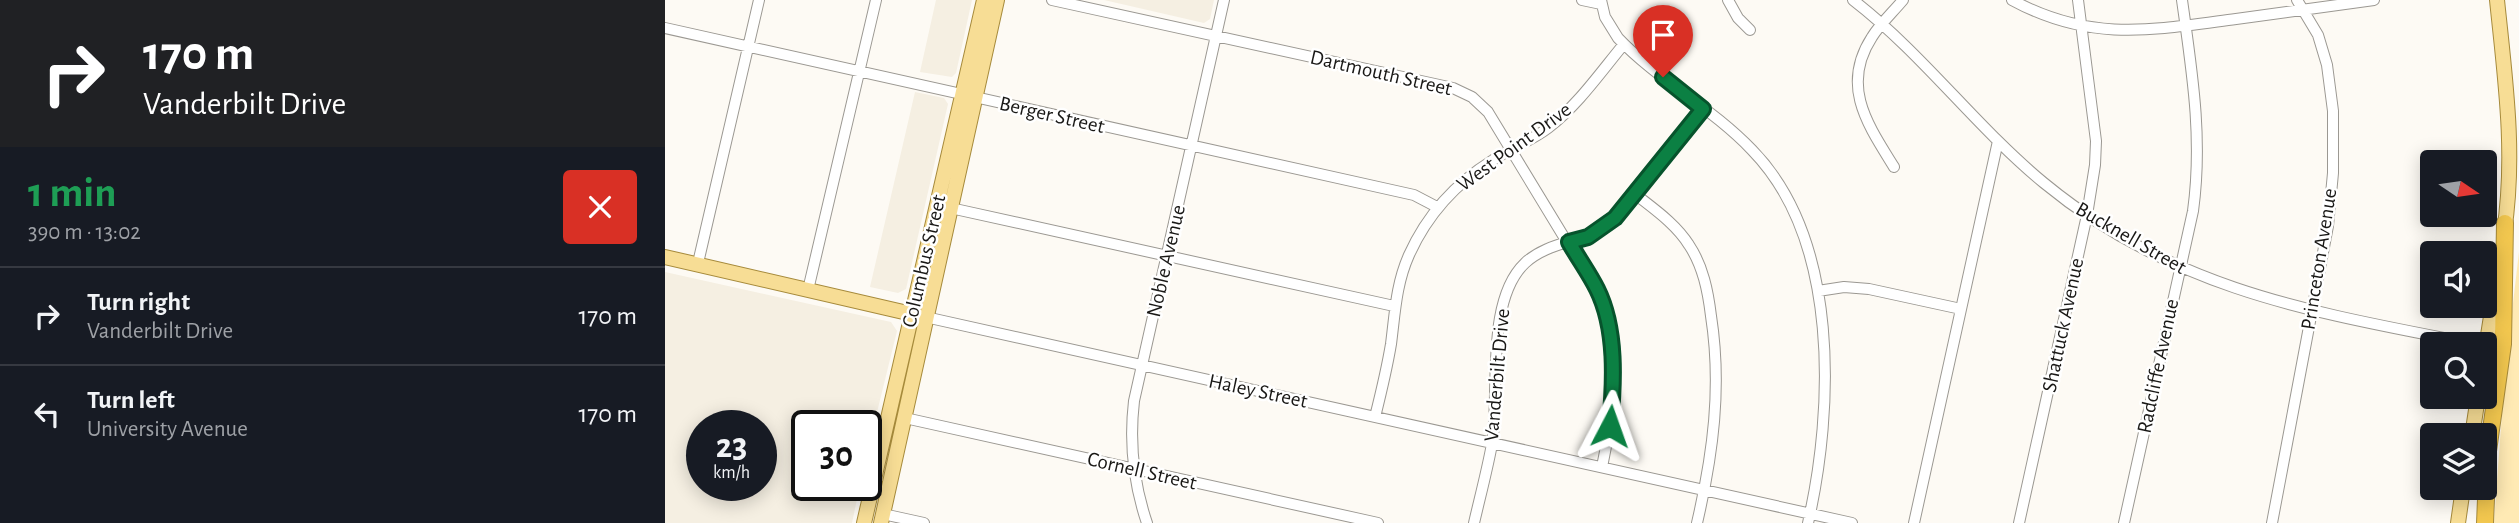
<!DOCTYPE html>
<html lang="en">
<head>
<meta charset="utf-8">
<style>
  :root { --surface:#171b24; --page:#242831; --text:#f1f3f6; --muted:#9ea1a6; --line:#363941 }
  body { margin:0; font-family:"Alegreya Sans",sans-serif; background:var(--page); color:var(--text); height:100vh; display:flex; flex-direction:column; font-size:26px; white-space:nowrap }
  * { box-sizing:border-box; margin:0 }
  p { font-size:23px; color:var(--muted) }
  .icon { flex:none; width:38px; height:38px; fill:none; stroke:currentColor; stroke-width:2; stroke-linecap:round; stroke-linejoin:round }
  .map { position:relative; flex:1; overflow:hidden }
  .side { display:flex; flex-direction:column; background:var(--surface); width:665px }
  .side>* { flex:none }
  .guide { background:#202124; color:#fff; overflow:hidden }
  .needle { width:46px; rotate:103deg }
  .controls { position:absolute; left:1755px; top:150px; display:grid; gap:14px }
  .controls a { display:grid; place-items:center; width:77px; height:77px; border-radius:7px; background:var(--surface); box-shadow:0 4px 18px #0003; font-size:35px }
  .speed { position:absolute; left:21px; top:410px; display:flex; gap:14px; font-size:35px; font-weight:700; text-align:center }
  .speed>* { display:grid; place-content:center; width:91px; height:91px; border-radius:50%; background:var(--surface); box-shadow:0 4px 18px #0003; line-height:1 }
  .speed small { font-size:18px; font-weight:400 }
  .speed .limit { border:4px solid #111; border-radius:10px; background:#fff; color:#111 }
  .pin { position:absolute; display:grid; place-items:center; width:60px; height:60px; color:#fff; margin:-72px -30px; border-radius:50% 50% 50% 0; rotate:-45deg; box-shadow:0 0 7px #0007 }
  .pin .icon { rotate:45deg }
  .me { position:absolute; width:77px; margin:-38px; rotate:4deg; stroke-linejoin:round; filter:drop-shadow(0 0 5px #0008) }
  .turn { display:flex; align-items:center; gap:24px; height:147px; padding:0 28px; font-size:32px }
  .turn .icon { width:91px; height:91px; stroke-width:2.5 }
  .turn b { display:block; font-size:49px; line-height:60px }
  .round { display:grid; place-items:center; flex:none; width:74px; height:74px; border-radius:7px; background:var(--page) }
  .head { display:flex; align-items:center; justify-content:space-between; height:119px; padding:0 28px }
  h1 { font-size:42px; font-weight:700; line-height:52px; color:#1e9e55 }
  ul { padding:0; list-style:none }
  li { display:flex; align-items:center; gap:21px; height:98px; padding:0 28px; border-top:2px solid var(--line) }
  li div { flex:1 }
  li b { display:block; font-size:26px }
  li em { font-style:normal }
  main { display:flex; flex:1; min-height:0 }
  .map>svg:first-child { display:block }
  .built { fill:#f5efe2; fill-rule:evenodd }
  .green { fill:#ffeab4 }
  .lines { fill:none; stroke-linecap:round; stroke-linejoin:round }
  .minor-casing { stroke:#9b9892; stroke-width:12 }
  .major-casing { stroke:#a68a3b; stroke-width:16 }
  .highway-casing { stroke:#a68a3b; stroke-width:18 }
  .minor { stroke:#fff; stroke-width:10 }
  .major { stroke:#f7dd95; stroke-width:14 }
  .highway { stroke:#f2c74f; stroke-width:16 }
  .route-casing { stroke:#07532c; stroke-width:18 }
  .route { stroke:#0b8043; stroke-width:12 }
  .labels { text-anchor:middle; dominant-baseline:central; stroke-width:5; stroke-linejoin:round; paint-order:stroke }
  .street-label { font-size:21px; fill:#191816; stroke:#fff }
</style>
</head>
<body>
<main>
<section class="side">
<div class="guide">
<div class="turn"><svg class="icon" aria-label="right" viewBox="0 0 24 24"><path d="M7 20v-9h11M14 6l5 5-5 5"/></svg><div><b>170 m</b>Vanderbilt Drive</div></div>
</div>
<div class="head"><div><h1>1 min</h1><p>390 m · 13:02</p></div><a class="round" style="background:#d93025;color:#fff"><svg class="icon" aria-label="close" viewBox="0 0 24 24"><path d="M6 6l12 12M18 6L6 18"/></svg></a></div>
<ul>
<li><svg class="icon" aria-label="right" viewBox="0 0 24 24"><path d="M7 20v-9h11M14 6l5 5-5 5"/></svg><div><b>Turn right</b><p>Vanderbilt Drive</p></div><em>170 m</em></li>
<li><svg class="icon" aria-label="left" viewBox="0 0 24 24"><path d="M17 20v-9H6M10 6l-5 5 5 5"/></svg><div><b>Turn left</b><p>University Avenue</p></div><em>170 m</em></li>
</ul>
</section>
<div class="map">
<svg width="1854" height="523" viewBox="0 0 1854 523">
  <rect width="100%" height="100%" fill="#fdfaf4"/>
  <path class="built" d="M271,0H307L291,73L287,77L255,72Z
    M439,0H549L545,19L539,23Z
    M250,92L279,98L283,104L241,289L233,293L205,287Z
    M0,272L226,322L232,331L201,457V425H142V485H195L187,523H0ZM96,425V485H37V425Z"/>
  <path class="green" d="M1854,252V523H1829L1840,371Z"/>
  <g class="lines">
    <g class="minor-casing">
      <path id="minor" d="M387,0L788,88L807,97L823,112L936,298L944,332L948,379L945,426L937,467
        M917,0L936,4
        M936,0L940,17L953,38C993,80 1047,108 1087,150C1175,240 1169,409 1143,523
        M1063,0L1073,18L1085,30
        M1188,0C1258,54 1311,127 1379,183C1511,292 1653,313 1815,345
        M1347,0C1426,43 1488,30 1571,19C1617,13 1663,6 1709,0
        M0,28L749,195L772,207
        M1229,167C1203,125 1175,86 1207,37C1215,24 1228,12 1238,0
        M970,194C989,209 1011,224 1024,245C1038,266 1043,291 1046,316C1057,387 1048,454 1032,523
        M281,207L729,306
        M33,263L94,0
        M143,290L211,0
        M1153,291L1179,287L1204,289L1296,309
        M247,314L1187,523
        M710,417C716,393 722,368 726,344C730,313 731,284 744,255C762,215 791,183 828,160C846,148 866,141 883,128C913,105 935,73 959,44
        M240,418L713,523
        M218,514L259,523
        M482,523C468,482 464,444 469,401L559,0
        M809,523C815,497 822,471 827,444C835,392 820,301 860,263C884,241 917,243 942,225L1038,109
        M1249,523L1333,141
        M1354,523L1422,215L1430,165L1431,141L1413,0
        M1459,523L1528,211C1538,138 1527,72 1517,0
        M1607,523L1663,226L1668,173V111L1662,65L1653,35L1632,0"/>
    </g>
    <g class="major-casing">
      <path id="major" d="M1832,0C1840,78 1851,154 1839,232
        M0,257L247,314
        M1820,354L1834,266
        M1807,436L1813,397
        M199,523L319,0
        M216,523L332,0
        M1793,523L1798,488"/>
    </g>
    <g class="highway-casing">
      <path id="highway" d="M1820,523L1823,451L1838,344L1840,223"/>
    </g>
    <use href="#minor" class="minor"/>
    <use href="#major" class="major"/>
    <use href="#highway" class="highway"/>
  </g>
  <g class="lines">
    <g class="route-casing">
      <path id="route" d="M945,426C949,383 952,329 932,289C924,273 913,258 904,242L923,237L950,218L1038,109L998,77"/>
    </g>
    <use href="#route" class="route"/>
  </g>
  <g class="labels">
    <g class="street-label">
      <text transform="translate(716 73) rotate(13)">Dartmouth Street</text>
      <text transform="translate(387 115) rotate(13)">Berger Street</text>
      <text transform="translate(849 147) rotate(-36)">West Point Drive</text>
      <text transform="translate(1466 238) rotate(30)">Bucknell Street</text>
      <text transform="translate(1654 259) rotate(-81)">Princeton Avenue</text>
      <text transform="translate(259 261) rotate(-77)">Columbus Street</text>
      <text transform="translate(501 261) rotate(-77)">Noble Avenue</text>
      <text transform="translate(1398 325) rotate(-78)">Shattuck Avenue</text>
      <text transform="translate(1493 366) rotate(-78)">Radcliffe Avenue</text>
      <text transform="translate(832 375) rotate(-85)">Vanderbilt Drive</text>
      <text transform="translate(593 391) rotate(12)">Haley Street</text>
      <text transform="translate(477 471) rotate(13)">Cornell Street</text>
    </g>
  </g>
</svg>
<div class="controls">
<a><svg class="needle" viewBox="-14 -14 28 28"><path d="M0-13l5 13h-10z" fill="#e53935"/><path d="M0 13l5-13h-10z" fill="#9ea1a6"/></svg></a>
<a><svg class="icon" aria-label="sound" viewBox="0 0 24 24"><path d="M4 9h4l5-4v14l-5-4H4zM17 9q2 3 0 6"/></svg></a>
<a><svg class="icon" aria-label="search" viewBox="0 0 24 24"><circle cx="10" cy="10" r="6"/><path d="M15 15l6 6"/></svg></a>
<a><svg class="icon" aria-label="layers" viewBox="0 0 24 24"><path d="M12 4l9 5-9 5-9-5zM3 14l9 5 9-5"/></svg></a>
</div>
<div class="speed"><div>23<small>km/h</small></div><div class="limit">30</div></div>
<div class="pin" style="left:998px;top:77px;background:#d93025"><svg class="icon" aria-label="arrive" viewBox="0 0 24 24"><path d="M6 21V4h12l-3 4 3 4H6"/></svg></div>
<svg class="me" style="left:945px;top:426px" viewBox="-20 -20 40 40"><path d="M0-17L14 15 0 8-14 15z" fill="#0b8043" stroke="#fff" stroke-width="4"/></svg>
</div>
</main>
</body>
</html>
